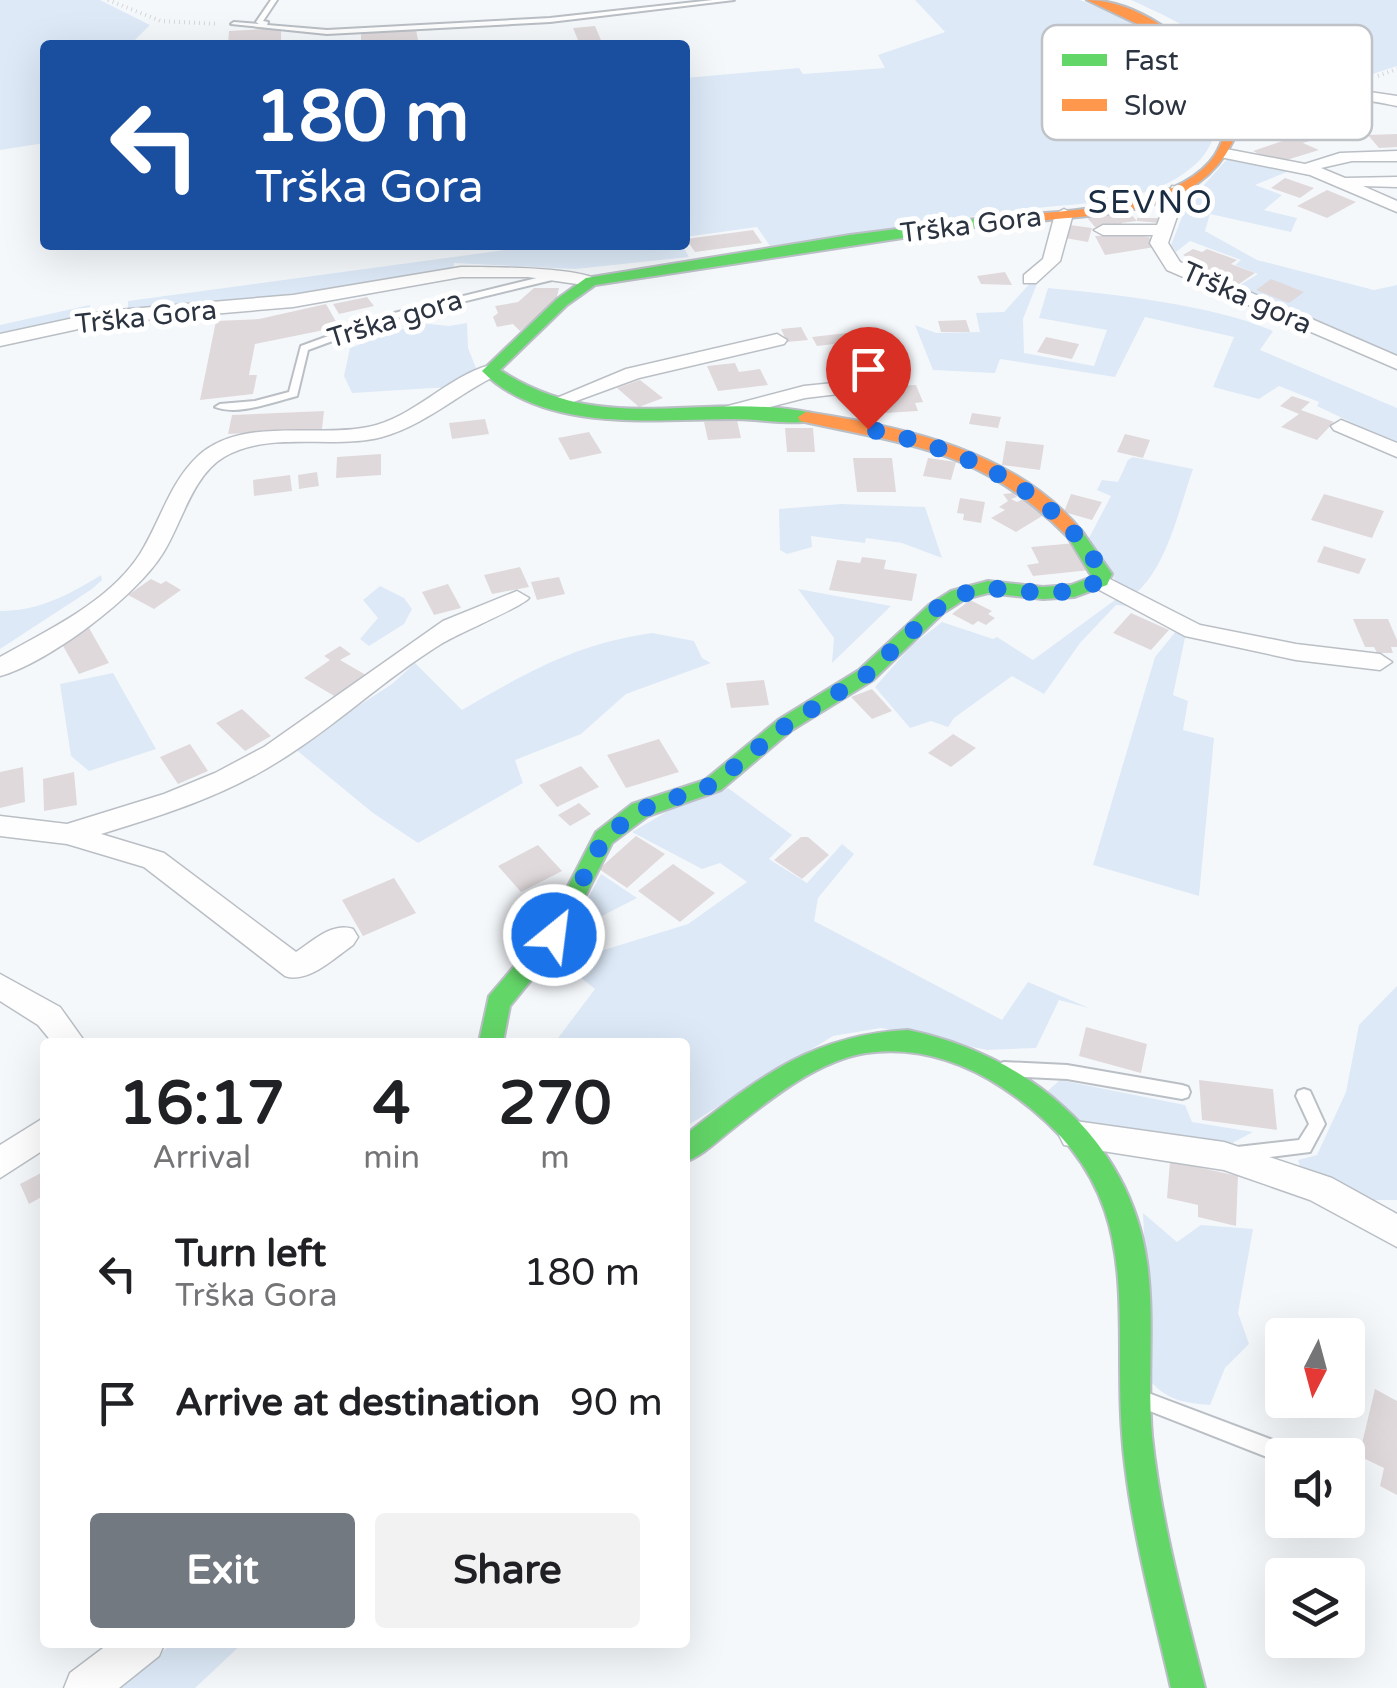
<!DOCTYPE html>
<html lang="en">
<head>
<meta charset="utf-8">
<style>
  :root { --surface:#fff; --page:#f2f2f2; --text:#202124; --muted:#757577; --accent:#727981 }
  body { margin:0; font-family:"Varela Round",sans-serif; background:var(--page); color:var(--text); height:100vh; display:flex; flex-direction:column; font-size:38px; white-space:nowrap }
  * { box-sizing:border-box; margin:0 }
  p { font-size:32px; color:var(--muted) }
  .icon { flex:none; width:55px; height:55px; fill:none; stroke:currentColor; stroke-width:2; stroke-linecap:round; stroke-linejoin:round }
  .map { position:relative; flex:1; overflow:hidden }
  .drawer { position:absolute; left:40px; top:1038px; width:650px; height:610px; display:flex; flex-direction:column; background:var(--surface); border-radius:10px; box-shadow:0 10px 40px #0002 }
  .drawer>* { flex:none }
  .guide { position:absolute; left:40px; top:40px; width:650px; height:210px; border-radius:10px; box-shadow:0 10px 40px #0002; background:#1a4fa0; color:#fff; overflow:hidden }
  .needle { width:65px; rotate:186deg }
  .fabs { position:absolute; left:1265px; top:1318px; display:grid; gap:20px }
  .fabs a { display:grid; place-items:center; width:100px; height:100px; border-radius:10px; background:var(--surface); box-shadow:0 10px 40px #0002; font-size:50px }
  .pin { position:absolute; display:grid; place-items:center; width:85px; height:85px; color:#fff; margin:-102px -42px; border-radius:50% 50% 50% 0; rotate:-45deg; box-shadow:0 0 10px #0007 }
  .pin .icon { rotate:45deg }
  .me { position:absolute; width:110px; margin:-55px; rotate:29deg; stroke-linejoin:round; filter:drop-shadow(0 0 8px #0008) }
  .turn { display:flex; align-items:center; gap:35px; height:210px; padding:0 50px; font-size:45px }
  .turn .icon { width:130px; height:130px; stroke-width:2.5 }
  .turn b { display:block; font-size:70px; line-height:85px }
  .eta { display:flex; justify-content:space-evenly; align-items:center; height:170px; text-align:center }
  .eta b { font-size:60px; font-weight:700; line-height:70px }
  .cta { display:flex; gap:20px; margin-top:auto; padding:20px 50px }
  .cta a { flex:1; height:115px; border-radius:10px; background:var(--accent); color:#fff; font-size:40px; font-weight:700; line-height:115px; text-align:center }
  .cta a+a { background:var(--page); color:var(--text) }
  ul { padding:0; list-style:none }
  li { display:flex; align-items:center; gap:30px; height:130px; padding:0 50px }
  li div { flex:1 }
  li b { display:block; font-size:38px }
  li em { font-style:normal }
  .map>svg:first-child { display:block }
  .green { fill:#dde9f7 }
  .building { fill:#e0d9db }
  .lines { fill:none; stroke-linecap:round; stroke-linejoin:round }
  .lane-casing { stroke:#babfc5; stroke-width:4 }
  .street-casing { stroke:#babfc5; stroke-width:3 }
  .fast-casing { stroke:#babfc5; stroke-width:4 }
  .slow-casing { stroke:#babfc5; stroke-width:4 }
  .path { stroke:#d5d7da; stroke-width:4; stroke-dasharray:1 4; stroke-linecap:butt }
  .lane { fill:#fefefe; fill-rule:evenodd }
  .street { fill:#fefefe; fill-rule:evenodd }
  .fast { fill:#63d668; fill-rule:evenodd }
  .slow { fill:#ff974d; fill-rule:evenodd }
  .route { stroke:#1a73e8; stroke-width:18; stroke-dasharray:0 32.4 }
  .labels { text-anchor:middle; dominant-baseline:central; stroke-width:10; stroke-linejoin:round; paint-order:stroke }
  .far-street-label { font-size:28px; fill:#2b3440; stroke:#fff }
  .far-quarter-label { font-size:32px; letter-spacing:2.5px; fill:#192c42; stroke:#fff }
  .key { fill:#fff; stroke:#bfc2c6; stroke-width:2.5 }
  .key-label { font-size:28px; fill:#2b3440 }
</style>
</head>
<body>
<div class="map">
<svg width="1397" height="1688" viewBox="0 0 1397 1688">
  <rect width="100%" height="100%" fill="#f5f8fb"/>
  <path class="green" d="M0,0H100L150,25L130,45H45V143L0,150Z
    M915,0H1080C1119,15 1211,58 1216,103C1220,138 1207,160 1177,178C1133,205 1070,203 1020,210C937,221 853,234 770,246L757,227L685,237V78L799,68L803,74L885,68L878,55L945,32Z
    M1131,0H1397V66L1273,107C1251,100 1248,77 1233,61C1204,33 1166,16 1131,0Z
    M1228,158L1289,171L1255,185L1282,195L1264,210L1297,218L1291,232L1210,214L1205,231L1257,260L1374,290L1397,285V357L1224,281L1240,285L1258,274L1235,265L1241,260L1190,241L1176,252L1171,245L1187,204Z
    M542,245H682L689,257L575,269L454,263L453,271L258,303L131,312L128,309V301Z
    M1033,280L1038,281L1023,319L1024,353L1094,366L1107,330L1039,318L1048,288C1113,294 1214,305 1273,331L1260,350L1397,408V444L1317,406L1319,402L1279,386L1259,399L1213,387L1234,337L1145,317L1115,377L1000,359L995,373L933,370L915,325L936,333L980,332L976,313L1004,312Z
    M90,305V316L0,336V325Z
    M420,323L449,326L467,323L468,348L476,368L450,387L352,393L344,376L350,348Z
    M1133,457L1193,469C1179,508 1168,565 1136,593C1110,584 1102,561 1089,538L1111,496L1097,490L1102,480L1118,482L1128,460Z
    M841,504L925,507L942,558L902,543L866,538L865,543L811,536L812,547L787,554L780,550L779,509Z
    M101,575L102,580L92,589L0,649V611C38,611 69,595 101,575Z
    M380,586L404,598L412,609L404,624L369,646L360,639L378,618L363,600Z
    M798,589L891,606L832,663L834,638Z
    M1119,597L1129,606L1116,605L1080,643L1044,694L1012,676L954,718L948,727L931,721L910,728L875,687L911,646L942,622L993,639L997,637L1033,660Z
    M1177,630L1186,633L1173,695L1188,701L1183,730L1214,738L1199,896L1093,865L1155,657Z
    M652,633L694,641L702,658L711,663L626,694L581,734L515,760L523,783L418,843L373,813L294,748L392,684L415,663L462,710C528,672 575,644 652,633Z
    M113,673L156,749L89,771L71,756L60,684Z
    M728,788L792,835L769,859L807,883L842,844L854,854L818,898L814,921L1002,1020L1028,982L1089,1008L1059,1000L1036,1048L987,1050L881,1028L833,1036L685,1127V1042H555L595,989L562,963L688,924L747,882L720,863L702,869L632,832L673,808Z
    M601,874L637,898L569,933Z
    M1397,986V1200H1370L1301,1171L1298,1160L1317,1155L1346,1092L1359,1025Z
    M1060,1080L1185,1105L1192,1122L1253,1132L1221,1149L1066,1118L1042,1096Z
    M1143,1213L1177,1242L1201,1225L1253,1229L1238,1313L1249,1344L1225,1368L1210,1405C1186,1403 1168,1401 1151,1382Z
    M173,1643H243L195,1688H116Z"/>
  <path class="building" d="M595,26L603,45H580L573,28Z
    M281,28V45H228L229,31Z
    M416,30L419,45H361V33Z
    M1295,123L1322,137L1303,143L1319,150L1277,163L1253,151L1288,139L1270,131Z
    M1397,134V147L1379,148L1368,135Z
    M1285,178L1314,188L1300,198L1271,188Z
    M1327,190L1356,202L1327,218L1297,206Z
    M1126,209L1137,221V218H1162L1159,223L1137,221L1121,223L1124,226L1095,227L1084,214Z
    M1070,225L1092,228L1088,242L1065,238Z
    M753,230L762,243L695,252L686,239Z
    M1138,235L1149,237L1155,247L1105,255L1095,236Z
    M1193,249L1202,252L1207,249L1237,260L1231,264L1255,273L1239,284L1185,262L1191,259L1183,255Z
    M1005,272L1012,285L981,284L977,276Z
    M1271,279L1304,292L1289,303L1256,290Z
    M534,288H559L556,301L520,331L513,324L497,327L493,317L498,313L495,306L518,302Z
    M367,297L374,306L339,314L333,304Z
    M326,304L339,327L255,344L249,375H257L253,394L200,400L216,321L259,319Z
    M966,320L970,332H941L938,321Z
    M801,327L808,340L787,342L781,329Z
    M847,333L852,342L817,346L812,337Z
    M1046,337L1079,344L1072,359L1037,352Z
    M735,363L739,372L760,369L768,385L718,391L707,366Z
    M640,380L663,398L639,407L617,388Z
    M916,385L923,402L915,403L918,411L885,413L876,387Z
    M1292,396L1310,402L1301,410L1334,422L1317,440L1281,427L1299,414L1280,406Z
    M324,411L322,429L228,434L232,415Z
    M972,413L1001,417L998,428L969,424Z
    M485,419L489,434L452,439L449,423Z
    M737,420L741,438L708,440L704,422Z
    M785,428H813L815,452H787Z
    M589,432L602,453L570,460L558,438Z
    M1125,434L1150,440L1143,458L1117,452Z
    M1006,441L1044,445L1040,470L1002,465Z
    M381,454V475L336,478L337,457Z
    M853,458H892L896,492H857Z
    M928,458L956,462L951,480L923,476Z
    M317,472L319,486L299,489L298,475Z
    M290,475L292,491L254,496L253,480Z
    M1013,493L1017,497L1011,499L1017,502L1023,499L1047,513L1016,532L991,518L1005,510L999,507L1008,501L1003,494Z
    M1071,494L1102,502L1092,520L1064,512Z
    M1324,494L1384,511L1372,538L1311,520Z
    M960,498L985,502L981,523L963,520L964,514L957,513Z
    M1075,543L1090,570L1033,576L1027,565L1039,563L1031,547Z
    M1324,546L1366,559L1359,574L1317,562Z
    M862,557L886,560L884,569L917,574L912,601L829,590L837,560L860,563Z
    M520,567L529,587L492,594L484,575Z
    M559,577L565,594L537,600L531,582Z
    M151,579L161,584L166,581L181,590L154,609L128,595Z
    M448,584L461,608L434,615L422,592Z
    M970,600L992,611L988,614L995,618L986,625L978,621L973,625L952,614Z
    M1131,613L1169,630L1151,650L1113,633Z
    M1353,619H1388L1397,640V647H1391L1393,653H1377L1374,647H1365Z
    M89,628L109,663L79,674L59,639Z
    M340,646L351,654L340,660L366,675L336,697L304,678L330,660L324,656Z
    M764,680L769,705L731,708L726,683Z
    M872,689L892,711L872,719L851,697Z
    M242,709L271,736L245,751L216,723Z
    M953,734L976,748L951,767L928,753Z
    M659,739L679,772L626,788L607,755Z
    M190,744L208,771L178,784L160,757Z
    M581,766L599,787L557,807L539,785Z
    M23,767L25,802L0,808V772Z
    M74,772L77,805L44,811L43,779Z
    M579,803L591,814L570,826L558,815Z
    M636,836L665,854L627,888L599,869Z
    M801,837H808L829,855L802,879L774,860Z
    M538,845L562,871L521,892L498,866Z
    M673,864L715,893L680,922L638,891Z
    M394,878L416,913L363,936L342,900Z
    M1086,1027L1147,1044L1141,1073L1079,1056Z
    M1199,1080L1273,1089L1277,1130L1202,1120Z
    M1170,1161L1238,1176L1236,1226L1198,1217V1205L1167,1198Z
    M41,1173L45,1195L29,1204L20,1184Z
    M1375,1389L1397,1401V1495L1380,1486L1384,1468L1359,1456Z"/>
  <g class="lines">
    <g class="lane-casing">
      <path id="lane" d="M271,0H277L263,21L268,22L267,25L327,30L550,18L713,0H734L550,22L327,34L231,24L234,22L259,24L256,22Z
        M549,275L554,278L552,280L392,319L308,350L297,396C273,402 238,416 215,407L220,404L255,401L289,392L301,346L386,315Z
        M1004,1062L1067,1065L1182,1085L1188,1087L1190,1092L1188,1097L1182,1099L1067,1079L1004,1076L998,1074L996,1069L998,1064Z
        M1304,1089L1310,1091L1325,1124L1310,1152L1237,1161L1231,1159L1229,1154L1231,1149L1237,1147L1299,1140L1309,1124L1296,1096L1298,1091Z
        M1143,1391L1294,1448L1296,1455H1282V1463L1137,1406L1134,1400L1137,1394Z
        M1348,1475L1358,1479L1361,1486L1358,1493L1351,1496L1348,1494Z"/>
    </g>
    <g class="street-casing">
      <path id="street" d="M1363,91L1397,96V106C1387,104 1375,101 1365,101C1329,100 1259,132 1229,112L1237,107L1266,108Z
        M1226,149L1305,164L1340,153L1397,151V161H1352L1321,168L1345,178L1397,177V187L1363,186L1397,201V212L1310,175L1220,157V151Z
        M1172,186L1186,190L1168,243L1180,262L1397,356V369L1167,270L1150,243L1153,235H1103L1094,230L1103,225H1157Z
        M1064,209L1073,214L1060,261L1036,283H1024V275L1043,259L1055,214Z
        M461,267C488,267 582,267 600,281L591,286L528,277H461L293,307L106,323L0,346V334L106,311L293,295Z
        M777,334L787,340L784,344L639,378L557,408L547,402L626,369Z
        M490,365L500,371L497,375C458,394 425,425 382,437C332,450 270,430 224,457C192,476 182,523 163,553C137,596 48,663 0,676V657C48,630 109,602 140,554C160,522 170,482 198,456C242,416 316,438 368,427C414,418 446,377 490,365Z
        M873,379L883,385L880,389L805,398L731,417L721,411L724,407L804,386Z
        M1341,420L1397,443V457L1334,430L1331,426Z
        M1100,574L1200,625L1296,644L1380,654L1392,662L1380,670L1296,660L1185,636L1092,586L1088,581L1092,576Z
        M517,591L529,598C522,607 458,633 441,644C384,679 336,726 279,761C224,796 163,815 101,834L164,853L296,952C313,941 332,922 353,929L358,937L353,945C334,958 308,984 285,976L144,867L67,844L0,836V816L67,824L164,794L215,773L264,747L443,621Z
        M0,974L60,1007L85,1042H52L38,1025L0,1001Z
        M45,1117V1149L0,1178V1145Z
        M1075,1121L1224,1142L1332,1178L1397,1214V1247L1310,1200L1224,1170L1064,1145L1059,1135L1064,1125Z
        M111,1642H165L159,1656L119,1688H64L70,1673Z"/>
    </g>
    <g class="fast-casing">
      <path id="fast" d="M983,218L988,219V225L595,285L567,305L500,370C606,439 701,390 812,413V421C788,425 759,419 735,419C654,419 545,434 482,371L557,299L586,278L850,235Z
        M1075,528L1081,530L1112,574L1107,585L1074,597L1043,599L988,593L965,599L943,613L873,680L792,730L721,790L648,816L612,843L562,942L510,1006L503,1042H479L489,996L546,929L596,832L632,804L705,780L778,720L859,670L929,605L951,591L988,581L1043,587L1071,585L1092,577L1066,534Z
        M908,1030C1025,1054 1130,1137 1147,1262C1155,1320 1147,1378 1152,1436C1161,1522 1184,1605 1205,1688H1171C1154,1614 1134,1540 1125,1465C1106,1311 1160,1193 1003,1088C962,1061 916,1046 866,1053C817,1061 772,1098 735,1127C719,1139 704,1155 685,1162V1135C759,1078 811,1035 908,1030Z"/>
    </g>
    <g class="slow-casing">
      <path id="slow" d="M1087,0C1148,0 1216,61 1243,112C1222,204 1137,212 1056,219C1031,222 1003,228 978,225V219L983,218C1046,211 1176,213 1215,155C1223,142 1227,127 1231,112L1220,91L1191,58L1154,32Z
        M806,412C905,427 1018,451 1084,534L1081,538H1069C981,449 914,446 800,421L798,417Z"/>
    </g>
    <path class="path" d="M108,0L161,21L218,24
      M1378,76L1397,69"/>
    <use href="#lane" class="lane"/>
    <use href="#street" class="street"/>
    <use href="#fast" class="fast"/>
    <use href="#slow" class="slow"/>
  </g>
  <g class="lines">
    <path class="route" d="M554,935L604,838L640,810L712,785L785,726L866,675L936,609L958,595L988,588L1043,593L1074,591L1100,581L1103,574C1054,487 961,449 868,429"/>
  </g>
  <g class="labels">
    <g class="far-street-label">
      <text transform="translate(971 225) rotate(-7)">Trška Gora</text>
      <text transform="translate(1247 298) rotate(24)">Trška gora</text>
      <text transform="translate(146 317) rotate(-6)">Trška Gora</text>
      <text transform="translate(395 319) rotate(-17)">Trška gora</text>
    </g>
    <g class="far-quarter-label">
      <text x="1151" y="203">SEVNO</text>
    </g>
  </g>
  <rect x="1042" y="25" width="330" height="115" rx="15" class="key"/>
  <rect x="1062" y="54" width="45" height="12" fill="#63d668"/>
  <rect x="1062" y="99" width="45" height="12" fill="#ff974d"/>
  <g class="key-label">
    <text x="1124" y="70">Fast</text>
    <text x="1124" y="115">Slow</text>
  </g>
</svg>
<div class="fabs">
<a><svg class="needle" viewBox="-14 -14 28 28"><path d="M0-13l5 13h-10z" fill="#e53935"/><path d="M0 13l5-13h-10z" fill="#757577"/></svg></a>
<a><svg class="icon" aria-label="sound" viewBox="0 0 24 24"><path d="M4 9h4l5-4v14l-5-4H4zM17 9q2 3 0 6"/></svg></a>
<a><svg class="icon" aria-label="layers" viewBox="0 0 24 24"><path d="M12 4l9 5-9 5-9-5zM3 14l9 5 9-5"/></svg></a>
</div>
<div class="pin" style="left:868px;top:429px;background:#d93025"><svg class="icon" aria-label="arrive" viewBox="0 0 24 24"><path d="M6 21V4h12l-3 4 3 4H6"/></svg></div>
<svg class="me" style="left:554px;top:935px" viewBox="-20 -20 40 40"><circle r="17" fill="#1a73e8" stroke="#fff" stroke-width="3"/><path d="M0-11L8 9 0 5-8 9z" fill="#fff"/></svg>
<div class="guide">
<div class="turn"><svg class="icon" aria-label="left" viewBox="0 0 24 24"><path d="M17 20v-9H6M10 6l-5 5 5 5"/></svg><div><b>180 m</b>Trška Gora</div></div>
</div>
<section class="drawer">
<div class="eta">
<div><b>16:17</b><p>Arrival</p></div>
<div><b>4</b><p>min</p></div>
<div><b>270</b><p>m</p></div>
</div>
<ul>
<li><svg class="icon" aria-label="left" viewBox="0 0 24 24"><path d="M17 20v-9H6M10 6l-5 5 5 5"/></svg><div><b>Turn left</b><p>Trška Gora</p></div><em>180 m</em></li>
<li><svg class="icon" aria-label="arrive" viewBox="0 0 24 24"><path d="M6 21V4h12l-3 4 3 4H6"/></svg><div><b>Arrive at destination</b></div><em>90 m</em></li>
</ul>
<div class="cta"><a>Exit</a><a>Share</a></div>
</section>
</div>
</body>
</html>
